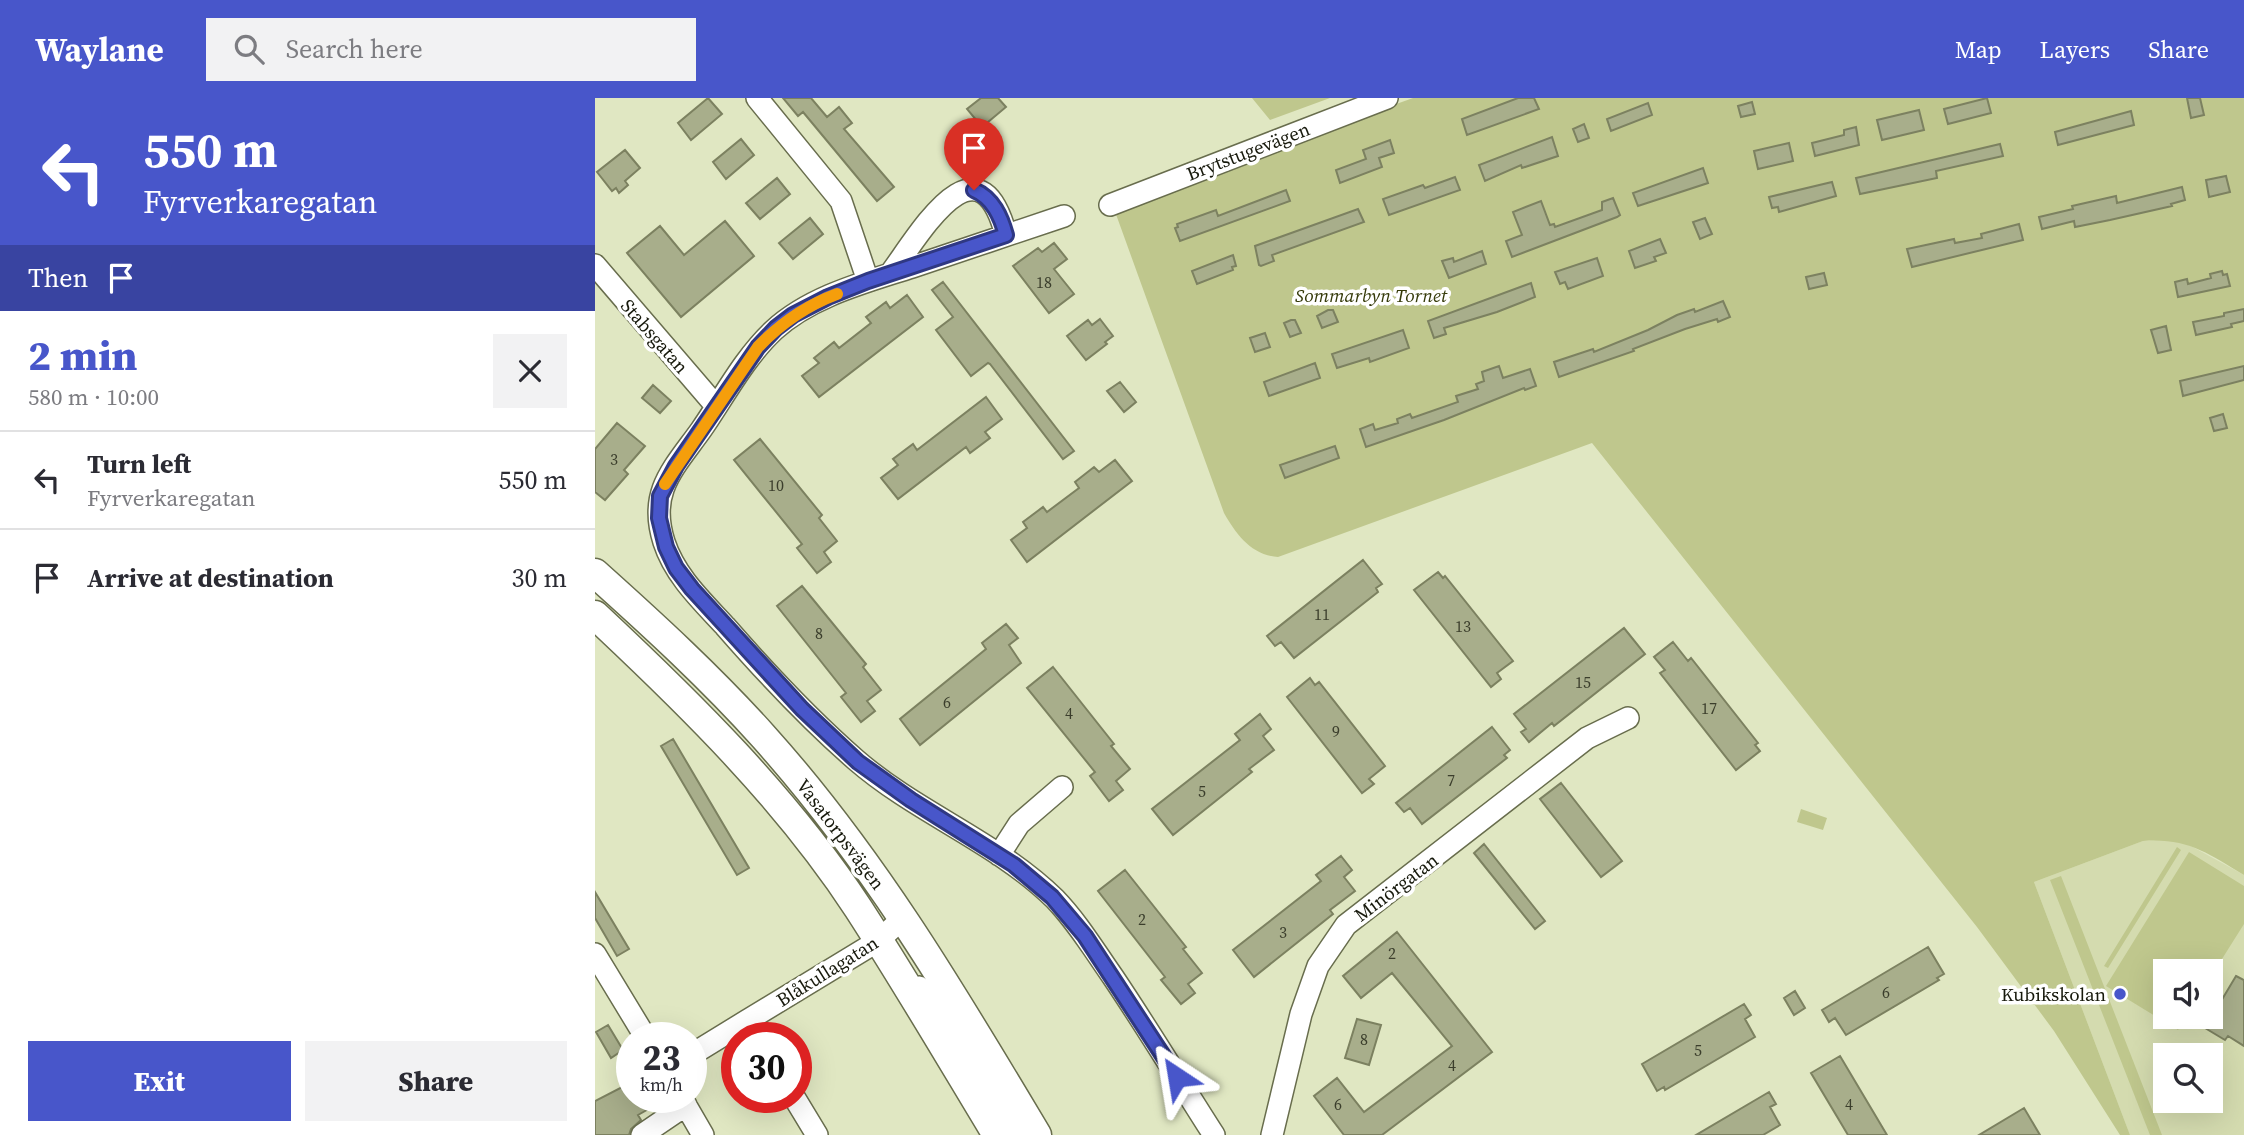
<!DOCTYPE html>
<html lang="en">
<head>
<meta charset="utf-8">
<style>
  :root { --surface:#fff; --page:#f2f2f3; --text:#2b2b33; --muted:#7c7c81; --line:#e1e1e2; --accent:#4856ca }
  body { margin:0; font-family:"Source Serif 4",serif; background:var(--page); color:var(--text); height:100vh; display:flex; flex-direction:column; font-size:26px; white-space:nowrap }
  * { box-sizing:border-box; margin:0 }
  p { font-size:23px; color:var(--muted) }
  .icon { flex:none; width:38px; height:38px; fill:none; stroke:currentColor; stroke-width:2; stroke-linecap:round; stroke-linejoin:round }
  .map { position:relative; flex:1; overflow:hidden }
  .drawer { display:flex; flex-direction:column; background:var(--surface); width:595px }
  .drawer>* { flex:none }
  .top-card { background:#4856ca; color:#fff; overflow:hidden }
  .tools { position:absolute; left:1558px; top:861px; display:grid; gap:14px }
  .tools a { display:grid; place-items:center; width:70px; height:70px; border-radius:0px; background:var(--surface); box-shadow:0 7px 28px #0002; font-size:35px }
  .speed { position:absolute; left:21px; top:924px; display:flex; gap:14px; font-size:35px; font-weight:700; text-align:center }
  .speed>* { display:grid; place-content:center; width:91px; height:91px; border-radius:50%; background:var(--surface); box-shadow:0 7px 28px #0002; line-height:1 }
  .speed small { font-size:18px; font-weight:400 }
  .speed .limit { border:10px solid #d22; background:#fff; color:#111 }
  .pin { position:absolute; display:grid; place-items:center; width:60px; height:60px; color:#fff; margin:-72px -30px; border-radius:50% 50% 50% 0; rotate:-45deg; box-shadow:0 0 7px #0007 }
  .pin .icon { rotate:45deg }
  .me { position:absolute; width:77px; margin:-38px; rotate:327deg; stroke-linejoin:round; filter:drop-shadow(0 0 5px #0008) }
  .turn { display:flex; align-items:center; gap:24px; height:147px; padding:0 28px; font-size:32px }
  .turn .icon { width:91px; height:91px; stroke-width:2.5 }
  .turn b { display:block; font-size:49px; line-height:60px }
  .then { display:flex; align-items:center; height:66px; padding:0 28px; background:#0003; gap:14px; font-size:26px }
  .round { display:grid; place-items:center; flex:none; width:74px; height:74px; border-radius:0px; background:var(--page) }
  .head { display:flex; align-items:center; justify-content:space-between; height:119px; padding:0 28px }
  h1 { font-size:42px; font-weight:800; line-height:52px; color:var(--accent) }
  .button { display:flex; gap:14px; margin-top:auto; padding:14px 28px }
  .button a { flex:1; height:80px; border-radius:0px; background:var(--accent); color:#fff; font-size:28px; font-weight:800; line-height:80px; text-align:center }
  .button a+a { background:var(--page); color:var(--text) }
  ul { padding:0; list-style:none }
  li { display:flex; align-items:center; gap:21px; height:98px; padding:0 28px; border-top:2px solid var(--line) }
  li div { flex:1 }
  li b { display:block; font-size:26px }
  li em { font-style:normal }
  header { display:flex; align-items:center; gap:42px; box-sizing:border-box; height:98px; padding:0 35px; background:var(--accent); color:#fff }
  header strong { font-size:33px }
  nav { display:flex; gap:38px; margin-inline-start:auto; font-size:24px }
  .search { width:490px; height:63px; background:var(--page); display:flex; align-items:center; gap:18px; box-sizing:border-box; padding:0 24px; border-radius:0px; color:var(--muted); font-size:26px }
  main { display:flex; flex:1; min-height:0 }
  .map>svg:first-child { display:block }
  .built { fill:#d4dbaf; fill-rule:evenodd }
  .green { fill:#bfc78d }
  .building { fill:#a8ae8b; stroke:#7c8160; stroke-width:2 }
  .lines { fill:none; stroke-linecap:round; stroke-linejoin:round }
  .minor-casing { stroke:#686d4d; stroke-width:24 }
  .major-casing { stroke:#686d4d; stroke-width:31 }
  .minor { stroke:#fff; stroke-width:21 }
  .major { stroke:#fff; stroke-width:28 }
  .route-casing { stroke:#2f3883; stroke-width:18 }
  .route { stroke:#4856ca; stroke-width:12 }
  .slow { stroke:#f59e0b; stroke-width:12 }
  .poi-dot { fill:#4856ca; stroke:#fff; stroke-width:2.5 }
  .labels { text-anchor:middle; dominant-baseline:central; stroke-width:7; stroke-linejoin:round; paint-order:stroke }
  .number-label { font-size:16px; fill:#3b3e2c }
  .street-label { font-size:19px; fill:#17190c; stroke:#fff }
  .park-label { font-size:19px; font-style:italic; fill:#353a09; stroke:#fff }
  .poi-label { font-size:19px; fill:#17190c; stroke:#fff; text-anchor:end }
</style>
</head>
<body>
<header>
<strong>Waylane</strong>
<div class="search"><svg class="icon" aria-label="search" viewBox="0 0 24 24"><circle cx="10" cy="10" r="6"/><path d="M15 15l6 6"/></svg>Search here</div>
<nav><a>Map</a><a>Layers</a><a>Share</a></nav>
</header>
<main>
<section class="drawer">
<div class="top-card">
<div class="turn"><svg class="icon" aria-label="left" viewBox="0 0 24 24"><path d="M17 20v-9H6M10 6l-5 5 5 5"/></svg><div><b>550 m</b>Fyrverkaregatan</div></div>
<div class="then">Then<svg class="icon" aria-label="arrive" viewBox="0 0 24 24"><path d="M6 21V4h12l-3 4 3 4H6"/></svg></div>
</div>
<div class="head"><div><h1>2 min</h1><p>580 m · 10:00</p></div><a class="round"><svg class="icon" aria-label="close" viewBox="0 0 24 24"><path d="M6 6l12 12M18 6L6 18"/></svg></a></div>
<ul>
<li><svg class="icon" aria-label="left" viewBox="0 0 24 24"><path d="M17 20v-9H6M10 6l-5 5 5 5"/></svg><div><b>Turn left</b><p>Fyrverkaregatan</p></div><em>550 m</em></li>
<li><svg class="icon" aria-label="arrive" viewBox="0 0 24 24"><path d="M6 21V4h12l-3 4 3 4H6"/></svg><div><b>Arrive at destination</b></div><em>30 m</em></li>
</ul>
<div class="button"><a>Exit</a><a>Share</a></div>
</section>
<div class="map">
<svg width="1649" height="1037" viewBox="0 0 1649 1037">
  <rect width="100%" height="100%" fill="#e0e7c2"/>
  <path class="built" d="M1565,742H1580L1596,748L1649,777V1037H1535L1439,784L1548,743ZM1570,873H1615V919H1570ZM1570,957H1615V1003H1570Z"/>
  <path class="green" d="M657,0H735L675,22Z
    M818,0H1649V777C1612,755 1593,740 1548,743L1439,784L1535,1037H1525L1459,933L1382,829L997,345L683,459C656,457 641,436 629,415L518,108Z
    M1206,711L1232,720L1228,732L1202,724Z
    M1582,749L1586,752L1513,870L1509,868Z
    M1594,754L1649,788V826L1615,880V873H1570V919H1591L1583,932L1511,888Z
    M1466,778L1567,1037H1555L1455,782Z"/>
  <path class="building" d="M113,0L127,16L96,42L83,25Z
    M188,0H216L232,19L244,9L257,25L249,31L299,89L282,103L208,14L203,18Z
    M386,0H403L411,9L387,29L372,11Z
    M923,0H939L944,11L872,37L867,21Z
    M1392,0L1396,15L1353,26L1349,11Z
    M1592,0H1605L1609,17L1596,20Z
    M1157,4L1160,16L1146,19L1143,8Z
    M1053,5L1057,17L1016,33L1012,21Z
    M1324,12L1329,32L1287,42L1282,22Z
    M1536,13L1539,27L1463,47L1460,34Z
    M989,26L994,40L983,44L978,31Z
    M1261,29L1264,47L1220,58L1217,45L1249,37V32Z
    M957,39L963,58L927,70L926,67L890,83L884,67Z
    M146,41L159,57L131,81L118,64Z
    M795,42L799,55L784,60L787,69L745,85L741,72L771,61L768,52Z
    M1194,45L1198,63L1163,71L1159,53Z
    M1405,46L1408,58L1341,73L1342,80L1265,96L1261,80Z
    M30,52L45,70L30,83L33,87L24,95L21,90L17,93L2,74Z
    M1108,70L1113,85L1043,108L1038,95Z
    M1631,78L1635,94L1614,99L1611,82Z
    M860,79L865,92L794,117L788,101L828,87L830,90Z
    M182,80L195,96L165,121L151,105Z
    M1237,84L1241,98L1184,114L1183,109L1177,110L1174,99Z
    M1587,89L1590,102L1576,106L1577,108L1515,122L1480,129L1479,123L1447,131L1444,119L1478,111L1477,108L1521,98L1522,105Z
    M691,92L695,103L585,143L580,130L583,129L582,126L621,112L623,118Z
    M1018,100L1025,117L1022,119L917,159L911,143L927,137L918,114L946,103L955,127L959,126L960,129L1007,112V104Z
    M763,111L769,124L677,157L679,163L666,168L664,167L660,148Z
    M215,120L228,136L198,161L184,145Z
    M1110,120L1117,136L1105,141L1098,124Z
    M130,123L159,158L86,219L32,155L65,128L89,157Z
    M1424,126L1428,142L1317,169L1312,151L1359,141L1360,145L1387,140L1386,136Z
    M1065,141L1071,155L1059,159L1061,163L1040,170L1034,153Z
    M459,145L472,161L459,171L479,196L454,215L418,168L443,150L447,154Z
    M887,153L891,166L854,180L847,163L858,160L859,164Z
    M638,157L641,168L637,169L638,172L602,186L597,173Z
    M1002,160L1008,178L973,191L970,184L965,186L960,174Z
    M1627,173L1628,177L1632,176L1635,188L1583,199L1580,184L1592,181L1593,186L1616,180L1615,176Z
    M1229,175L1232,187L1214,191L1211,179Z
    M348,184L479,353L468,361L395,266L393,265L376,278L341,232L358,219L337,192Z
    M936,185L940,199L902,214L849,230L851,236L839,240L833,223Z
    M312,197L328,219L224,299L207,278L224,265L219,260L239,244L244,250L276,225L271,219L291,204L295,210Z
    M1128,203L1135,219L1123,224L1122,221L1090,231L1038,251L1039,253L964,279L959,264L998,251L999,254L1053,232L1082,217L1099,211L1100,214Z
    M1649,211V223L1636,226L1637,229L1601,237L1598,224L1629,218V215Z
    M733,212H738L743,224L727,230L722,218Z
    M505,221L518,238L510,244L512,246L491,262L472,238L493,222L497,227Z
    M696,222H700L706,235L695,239L689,225Z
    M1571,228L1576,252L1563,255L1556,232Z
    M808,232L814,250L775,264L774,260L742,270L737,256Z
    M670,235L675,249L660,254L655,240Z
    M720,265L725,280L674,298L669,284Z
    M904,268L908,280L935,271L941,288L930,292L929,290L849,322L771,349L765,331L778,326L780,332L803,325L802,321L815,316L817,320L863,304L861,298L883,291L881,286L889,283L887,274Z
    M1649,268V282L1588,298L1585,283Z
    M525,284L541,304L529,314L512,293Z
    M58,287L76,303L65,315L47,300Z
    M391,299L407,321L390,334L395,340L375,355L371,349L303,401L286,380L303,367L298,361L318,346L322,352Z
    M1628,316L1632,330L1619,333L1615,320Z
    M22,325L50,348L29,372L33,376L10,402L0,394V351Z
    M165,341L227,417L224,420L242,443L229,454L236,464L222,475L202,450L207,446L139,362Z
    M740,348L744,360L690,380L685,367Z
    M520,362L537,383L432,464L416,442L432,430L428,424L448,409L452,414L484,390L480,384L499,369L504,374Z
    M768,462L787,486L781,490L783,494L699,560L686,544L680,548L672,538Z
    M843,474L848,480L850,478L918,563L902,575L906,581L896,589L819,492Z
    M207,488L271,566L268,569L286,592L272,603L280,613L266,624L246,599L251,595L182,508Z
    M411,526L423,540L414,547L426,565L325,647L305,621L391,551L387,545Z
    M1029,530L1050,556L959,628L957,625L934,644L926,634L931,631L919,616Z
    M1078,544L1093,563L1096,560L1163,645L1160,647L1165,653L1141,672L1065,575L1070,572L1059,559Z
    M458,569L519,646L516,648L535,671L521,683L528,692L514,703L495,678L500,674L432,590Z
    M715,580L720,587L724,584L790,668L774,681L779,686L767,695L692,599Z
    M665,616L676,631L668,638L679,652L654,671L657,674L578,737L557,711L645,642L640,636Z
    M897,629L915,652L909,657L912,660L827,726L815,710L809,714L801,705Z
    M78,641L154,770L142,777L66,648Z
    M966,685L1027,763L1006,779L945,701Z
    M889,746L950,823L940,831L879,755Z
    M746,758L757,772L749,779L760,793L735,812L738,816L659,879L638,852L726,783L721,777Z
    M530,772L591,849L588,851L607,875L593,886L600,895L586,906L566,882L570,879L503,793Z
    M0,794L34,851L22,858L0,820Z
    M802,834L897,954L787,1037H749L719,998L742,980L769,1014L857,948L797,875L766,900L748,878Z
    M1333,849L1349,876L1342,880L1344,882L1251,937L1240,920L1234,924L1227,912Z
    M1641,878L1649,882V948L1633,938L1630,942L1610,930Z
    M1200,893L1210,910L1199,917L1189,900Z
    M1149,906L1156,917L1150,921L1160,939L1070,992L1069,989L1062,993L1047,966Z
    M762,921L786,927L774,967L750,960Z
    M13,927L28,952L16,960L1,934Z
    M1245,958L1292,1037H1253L1216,975Z
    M37,984V999L73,1000L43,1017L46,1022L36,1031L34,1037H0V1003Z
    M1174,994L1181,1006L1175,1009L1185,1027L1168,1037H1101Z
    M1429,1010L1445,1037H1384Z"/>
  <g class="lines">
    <g class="minor-casing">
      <path id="minor" d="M162,0L246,103L273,183
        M515,107L792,0
        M469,118C418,135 368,152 317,169C271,184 216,198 179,232C149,260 129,299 106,332C78,371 53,394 69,444C80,478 107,503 130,528C171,575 214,621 261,662C322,715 402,744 460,801C483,825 499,852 518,879C553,931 585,984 619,1037
        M0,167L121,308
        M295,176C323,139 383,31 411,137
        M404,757L424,726L467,689
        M0,856L51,940
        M324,889L364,935L425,1037
        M164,940L153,922L283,843L308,820
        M96,957L153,922
        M86,999L108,1037
        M199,999L222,1037
        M47,1037L91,1007
        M677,1037L706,916L723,868L751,827L992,640L1033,620"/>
    </g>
    <g class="major-casing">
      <path id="major" d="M0,475C58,527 116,580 168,638C277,759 359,898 442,1037
        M0,517C95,606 191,700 263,810C311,884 356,961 402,1037"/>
    </g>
    <use href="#minor" class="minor"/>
    <use href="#major" class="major"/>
  </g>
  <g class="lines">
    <g class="route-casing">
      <path id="route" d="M379,92C398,100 406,119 411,137L273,183L233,199L198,217L181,230L163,249L81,368L65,398L64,420L71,449L81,470L97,491L207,611L263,664L316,702L419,767L457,799L490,838L582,979"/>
    </g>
    <use href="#route" class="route"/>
    <path class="slow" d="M70,386L163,249C186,225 210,208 242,196"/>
  </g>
  <circle class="poi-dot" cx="1525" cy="896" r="7"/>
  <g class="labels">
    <g class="number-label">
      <text x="449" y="184">18</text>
      <text x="19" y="361">3</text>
      <text x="181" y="387">10</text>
      <text x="727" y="516">11</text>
      <text x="868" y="528">13</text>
      <text x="224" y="535">8</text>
      <text x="988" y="584">15</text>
      <text x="352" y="604">6</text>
      <text x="1114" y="610">17</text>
      <text x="474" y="615">4</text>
      <text x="741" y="633">9</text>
      <text x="856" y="682">7</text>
      <text x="607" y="693">5</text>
      <text x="547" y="821">2</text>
      <text x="688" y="834">3</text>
      <text x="797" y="855">2</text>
      <text x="1291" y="894">6</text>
      <text x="769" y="941">8</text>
      <text x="1103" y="952">5</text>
      <text x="857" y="967">4</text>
      <text x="743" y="1006">6</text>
      <text x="1254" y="1006">4</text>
    </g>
    <g class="street-label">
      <text transform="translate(653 53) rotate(-21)">Brytstugevägen</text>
      <text transform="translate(60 238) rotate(49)">Stabsgatan</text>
      <text transform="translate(246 736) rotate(53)">Vasatorpsvägen</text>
      <text transform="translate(801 789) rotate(-37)">Minörgatan</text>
      <text transform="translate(232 873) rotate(-32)">Blåkullagatan</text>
    </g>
    <g class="park-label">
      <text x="776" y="197">Sommarbyn Tornet</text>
    </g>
    <g class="poi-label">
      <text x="1511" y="896">Kubikskolan</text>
    </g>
  </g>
</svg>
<div class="tools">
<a><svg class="icon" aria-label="sound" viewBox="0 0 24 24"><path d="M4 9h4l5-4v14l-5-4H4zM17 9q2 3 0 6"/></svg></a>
<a><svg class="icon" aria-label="search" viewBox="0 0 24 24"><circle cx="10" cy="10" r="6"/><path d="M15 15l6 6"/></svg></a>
</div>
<div class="speed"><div>23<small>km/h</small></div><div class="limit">30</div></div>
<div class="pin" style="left:379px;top:92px;background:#d93025"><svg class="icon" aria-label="arrive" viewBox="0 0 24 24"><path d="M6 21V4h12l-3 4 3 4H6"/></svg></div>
<svg class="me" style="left:582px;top:979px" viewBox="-20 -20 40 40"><path d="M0-17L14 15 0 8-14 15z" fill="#4856ca" stroke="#fff" stroke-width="4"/></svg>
</div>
</main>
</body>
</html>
